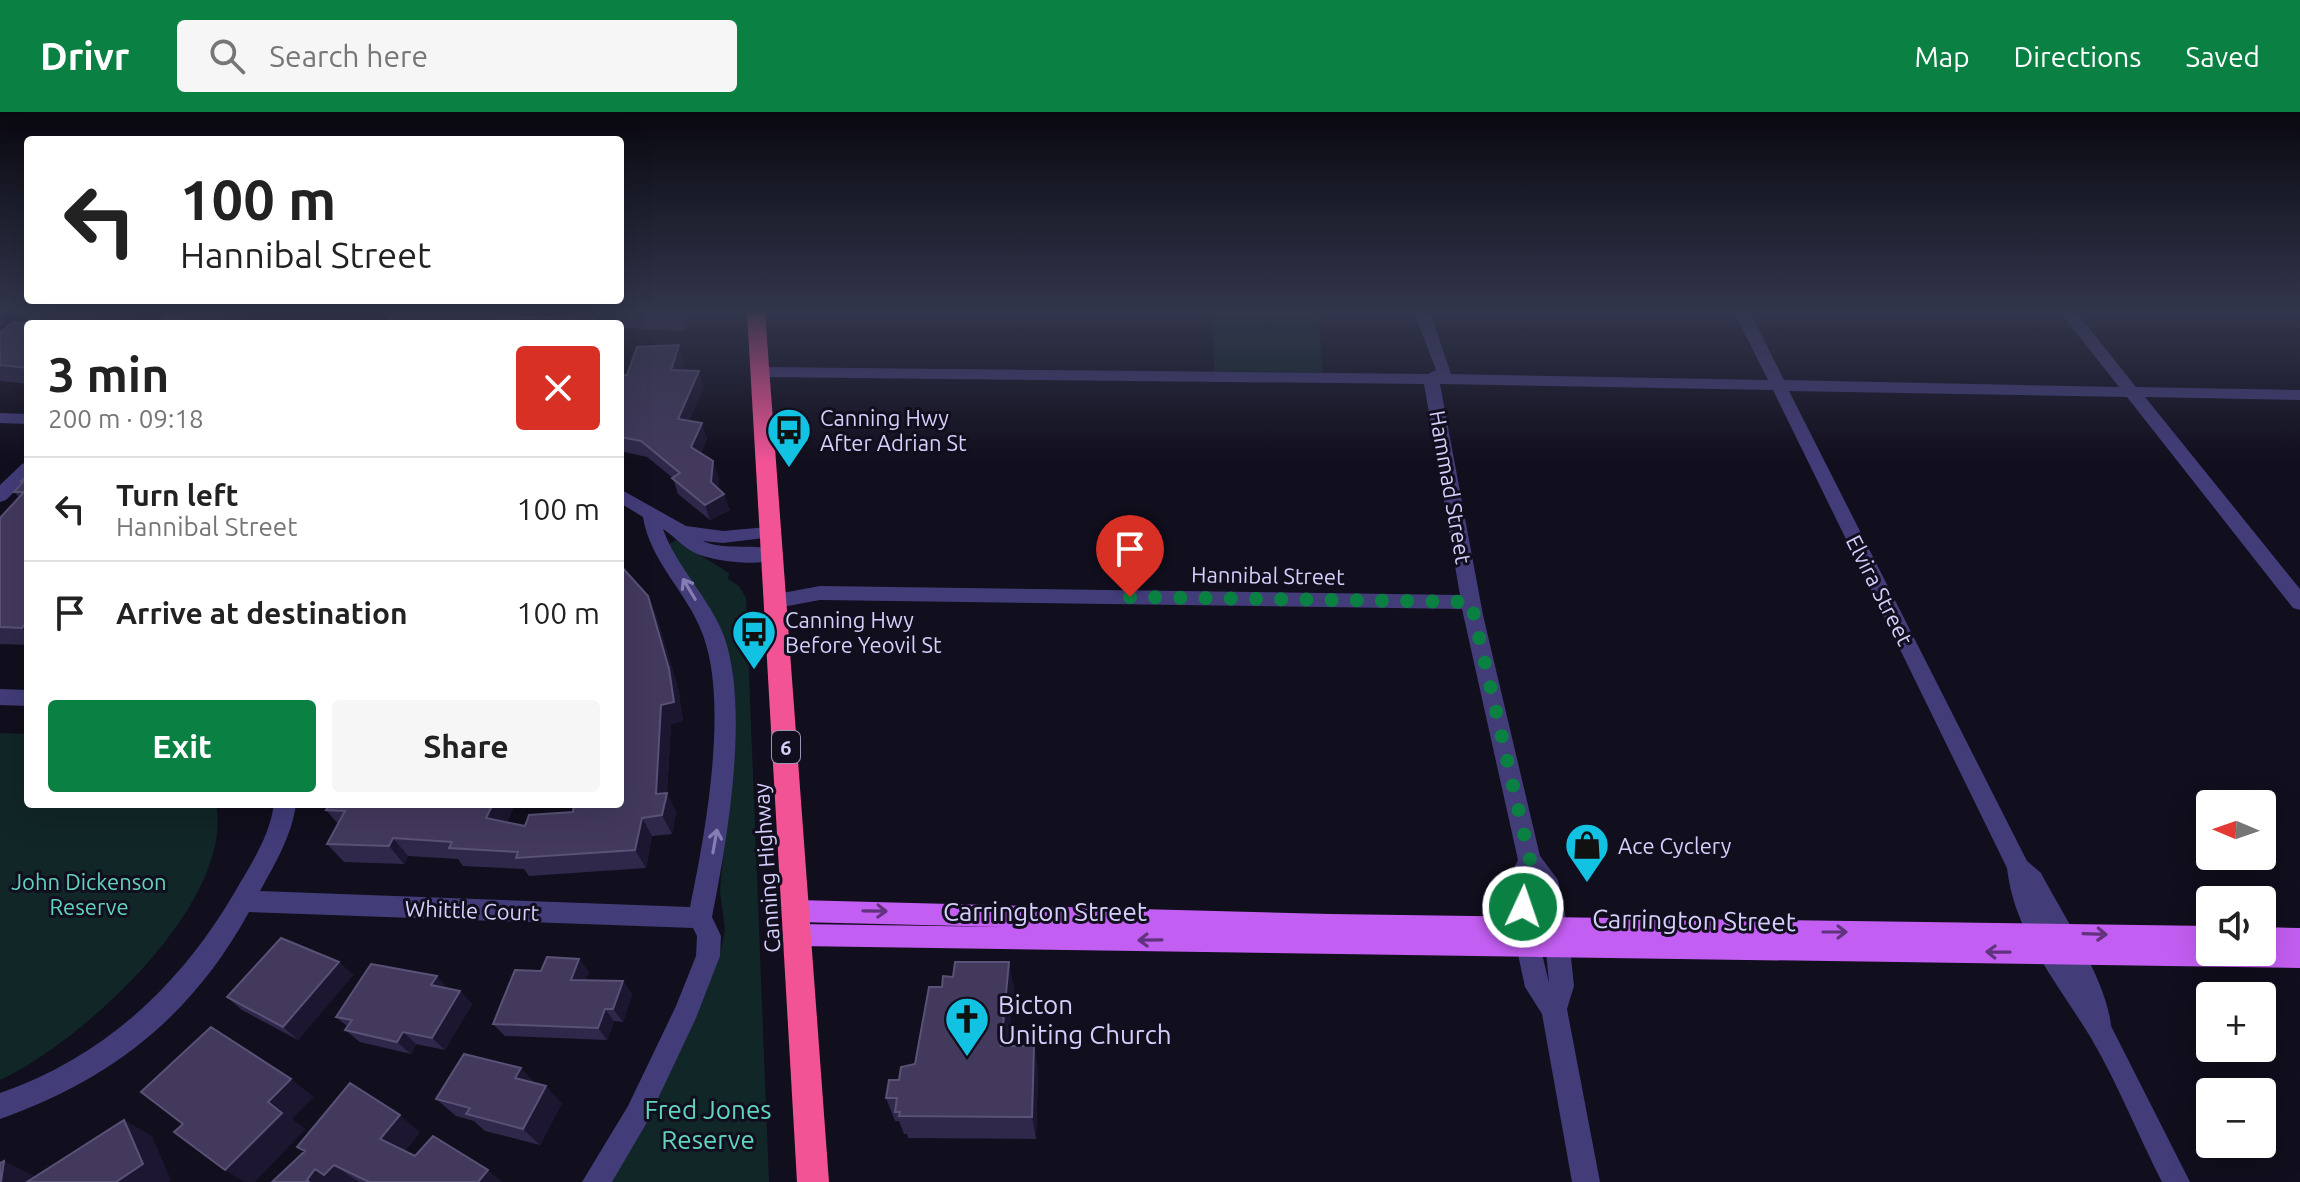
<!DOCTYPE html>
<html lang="en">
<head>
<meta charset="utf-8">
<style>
  :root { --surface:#fff; --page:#f6f6f6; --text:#222; --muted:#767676; --line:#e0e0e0; --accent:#0b8043 }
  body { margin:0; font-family:Ubuntu,sans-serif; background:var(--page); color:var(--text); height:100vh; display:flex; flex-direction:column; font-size:30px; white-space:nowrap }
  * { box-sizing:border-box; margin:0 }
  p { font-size:26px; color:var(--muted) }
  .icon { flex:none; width:44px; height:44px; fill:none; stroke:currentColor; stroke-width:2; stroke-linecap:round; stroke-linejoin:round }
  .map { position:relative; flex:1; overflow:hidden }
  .sheet { position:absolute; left:24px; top:208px; width:600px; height:488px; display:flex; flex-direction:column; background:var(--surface); border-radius:8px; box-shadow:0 8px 32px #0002 }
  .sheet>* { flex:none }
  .banner { position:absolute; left:24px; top:24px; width:600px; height:168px; border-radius:8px; box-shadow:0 8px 32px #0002; background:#fff; color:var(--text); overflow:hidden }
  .needle { width:52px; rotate:272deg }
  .buttons { position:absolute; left:2196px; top:678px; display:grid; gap:16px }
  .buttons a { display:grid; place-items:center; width:80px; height:80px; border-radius:8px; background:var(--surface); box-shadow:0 8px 32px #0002; font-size:40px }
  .pin { position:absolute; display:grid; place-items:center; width:68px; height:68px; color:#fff; margin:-82px -34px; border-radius:50% 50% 50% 0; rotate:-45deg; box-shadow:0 0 8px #0007 }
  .pin .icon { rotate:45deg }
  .me { position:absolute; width:88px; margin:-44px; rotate:3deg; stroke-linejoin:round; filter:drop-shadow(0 0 6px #0008) }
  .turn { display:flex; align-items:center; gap:28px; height:168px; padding:0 24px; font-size:36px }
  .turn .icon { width:104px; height:104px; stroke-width:2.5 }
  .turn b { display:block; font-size:56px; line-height:68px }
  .round { display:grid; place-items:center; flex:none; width:84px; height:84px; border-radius:8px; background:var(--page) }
  .headline { display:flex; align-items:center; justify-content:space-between; height:136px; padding:0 24px }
  h1 { font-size:48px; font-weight:700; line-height:60px }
  .primary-button { display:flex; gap:16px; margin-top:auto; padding:16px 24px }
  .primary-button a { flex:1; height:92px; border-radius:8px; background:var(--accent); color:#fff; font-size:32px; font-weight:700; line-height:92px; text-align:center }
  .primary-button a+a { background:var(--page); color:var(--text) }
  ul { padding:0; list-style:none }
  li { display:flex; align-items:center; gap:24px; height:104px; padding:0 24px; border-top:2px solid var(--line) }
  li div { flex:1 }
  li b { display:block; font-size:30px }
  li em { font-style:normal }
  header { display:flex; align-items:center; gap:48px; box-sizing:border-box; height:112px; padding:0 40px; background:var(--accent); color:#fff }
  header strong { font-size:38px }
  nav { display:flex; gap:44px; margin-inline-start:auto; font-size:28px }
  .search { width:560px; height:72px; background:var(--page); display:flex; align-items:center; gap:20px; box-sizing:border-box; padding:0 28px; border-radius:8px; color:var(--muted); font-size:30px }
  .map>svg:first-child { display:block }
  .green { fill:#112627 }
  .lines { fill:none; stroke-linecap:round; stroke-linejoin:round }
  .minor { fill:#423c79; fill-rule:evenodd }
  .major { fill:#c35ef2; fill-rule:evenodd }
  .highway { fill:#f15395; fill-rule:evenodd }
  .wall { fill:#30284a }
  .shaded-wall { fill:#1c1630 }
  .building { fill:#42395d; stroke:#595176; stroke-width:2 }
  .oneway { stroke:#857eb4 }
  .oneway2 { stroke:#61327d }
  .route { stroke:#0b8043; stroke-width:14; stroke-dasharray:0 25.2 }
  .labels { text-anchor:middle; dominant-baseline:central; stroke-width:6; stroke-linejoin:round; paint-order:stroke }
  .shield { fill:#110e1d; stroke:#9b94b8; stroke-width:2 }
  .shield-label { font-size:20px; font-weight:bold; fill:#d6cefb }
  .poi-label { font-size:22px; fill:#d6cefb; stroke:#110e1d; text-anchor:start }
  .street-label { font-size:22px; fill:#d6cefb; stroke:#110e1d }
  .park-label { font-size:22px; fill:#61d4be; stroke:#110e1d }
  .near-street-label { font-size:26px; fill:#d6cefb; stroke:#110e1d }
  .near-poi-label { font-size:26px; fill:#d6cefb; stroke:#110e1d; text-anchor:start }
  .near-park-label { font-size:26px; fill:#61d4be; stroke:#110e1d }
</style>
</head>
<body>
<header>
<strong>Drivr</strong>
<div class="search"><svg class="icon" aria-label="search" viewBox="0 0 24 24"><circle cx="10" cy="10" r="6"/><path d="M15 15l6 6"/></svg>Search here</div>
<nav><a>Map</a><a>Directions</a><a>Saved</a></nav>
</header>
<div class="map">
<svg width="2300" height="1070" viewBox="0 0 2300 1070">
  <rect width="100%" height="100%" fill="#110e1d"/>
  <path class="green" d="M1213,200H1318L1323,260L1214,259Z
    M676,428L729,461L728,467L739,474L746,486L769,1070H612L650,1001L690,914L720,841L725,818L720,779L725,724L717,511L667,433Z
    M0,621L28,622V692H216C235,791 82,930 0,968Z"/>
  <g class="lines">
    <path class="minor" d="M166,200H183L172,212H156Z
      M1414,200H1430L1451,262L1768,268L1734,200H1750L1784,268L2119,275L2060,200H2076L2136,275L2300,278V288L2145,285L2300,477V498L2293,496L2127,285L1789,279L2027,749L2041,761C2063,803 2107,869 2111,914L2190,1070H2162C2138,1023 2118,972 2091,926C2059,873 2014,821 2007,756L1773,278L1440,272L1483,503L1540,744L1558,768L1568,817L1574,874L1567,897L1600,1070H1572L1542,902L1525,875L1516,833L1508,768L1518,748L1462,497L820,488L777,496L767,489L777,482L820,474L1460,483L1424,272L761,265L753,260L761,255L1428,262L1436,258ZM1532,768L1544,817L1549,871L1540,833Z
      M0,301L28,302V312L0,311Z
      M28,350V366L6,388L0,390V373L22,352Z
      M620,377L686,414L723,419L779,414L781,419L779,424L772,425L723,431L703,429C724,440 774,429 783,442C772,458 709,449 693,440C682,434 674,424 663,417C677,456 709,485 724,524C750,597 727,730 712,805L721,824L720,844L696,906L646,1012L612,1070H582L628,994L676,894L696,844L697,824L693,816L249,800C192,904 111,968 0,1007V981C107,944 185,869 240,771C255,746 270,721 274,692H296C292,723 275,752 260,779L690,795C705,723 729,593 703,523C688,481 650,450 643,405L620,391Z
      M0,577L28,578V594L0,593Z"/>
    <path class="major" d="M797,788L1330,802L2210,814V840H2262V815L2300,816V856L798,834L790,831L786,823L790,815L798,812L1006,815L797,810L789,806L785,799L789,792Z"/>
    <path class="highway" d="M747,200H765L829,1070H797Z"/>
  </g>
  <path class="wall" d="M36,200H138L127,212H28V272L0,269V221L25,211Z
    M396,200H515L512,205L571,206L575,200H694L685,219L620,216V212H387Z
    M684,249L681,259L704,275L689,309L707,327L701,341L719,365L718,376L730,398L710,408L678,382L673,366L647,345L620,339V263H627Z
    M28,363V533L1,532L0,533V406L19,385L14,380L23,371L21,369Z
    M656,503L678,576L683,609L671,612L667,682L676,700L672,722L652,724L646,756L529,764L524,757L463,754L458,747L408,744L404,752L344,750L327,732L338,712L326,698L330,692H515L507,710L525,714L573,700Z
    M579,847L589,860L585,868L623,869L632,882L623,910L614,909L607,928L505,924L493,912Z
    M339,850L353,863L298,928L242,898L227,885Z
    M942,875H1014L1008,934H1034L1038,958L1036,1027L908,1026L907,1022H904L899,1009H895L886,986L899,968L915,952Z
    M448,876L460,879L472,892L445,938L416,932L411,942L360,930L345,918L348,915L336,905Z
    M535,971L562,991L540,1033L485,1019L474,1009L456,1004L436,987Z
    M420,1020L405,1039L415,1044L502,1070H359L297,1035Z"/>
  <path class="shaded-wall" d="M109,200H138L127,212H116L108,202Z
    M228,200H252L242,212H218Z
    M498,200H515L507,212L495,204Z
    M599,200L604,212H592Z
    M681,200H694L685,219L680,203Z
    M101,202L108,212H90Z
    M679,233L684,249L677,274L671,258Z
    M699,259L704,275L683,323L678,307Z
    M702,311L707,327L696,351L691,335Z
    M713,349L719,365L717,386L724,382L730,398L710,408L705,393L711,370Z
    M648,484L656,503L678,576L683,609L671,612L667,682L676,700L672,722L662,703L656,682Z
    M28,509V522L22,516Z
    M493,692H515L500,724L486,706Z
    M642,706L652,724L646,756L635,738Z
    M393,726L408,744L404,752L389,734Z
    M579,847L589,860L581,881L571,868Z
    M339,850L353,863L298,928L283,915Z
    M1009,850L1014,875L1006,957L1001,934Z
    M437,864L449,877L431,873Z
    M623,869L632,882L623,910L613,897Z
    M460,879L472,892L445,938L432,926Z
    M605,897L614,909L607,928L598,916Z
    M403,920L416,932L411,942L397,930Z
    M1034,934L1038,958L1036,1027L1032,1005Z
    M521,956L538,974L515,966Z
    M291,967L314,985L292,1007L306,1017L255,1070H244L225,1058L268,990Z
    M546,974L562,991L540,1033L523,1017Z
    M400,1003L420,1020L401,1044L380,1027Z
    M124,1008L152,1024L171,1068L168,1070H116Z
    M4,1049L36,1065L35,1070H1Z
    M334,1053L357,1069L356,1070H309L307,1068L315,1057Z
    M488,1058L502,1070H478Z"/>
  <path class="building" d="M36,200H109L108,202H101L90,212H28V256L0,253V221L13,210L25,211Z
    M185,200H228L218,212H174Z
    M396,200H498L495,204L571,206L575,200H599L592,212H387Z
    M602,200H681L680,203Z
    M679,233L671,258L699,259L678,307L702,311L691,335L713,349L711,370L724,382L705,393L672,366L680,361L641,329L620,325V263H627L637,235Z
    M28,363V509L22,516L0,515V406L24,380H14L24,369H21Z
    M620,453L648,484L669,557L674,590L661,593L656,682L667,681L662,703L642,706L635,738L516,746L518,740L449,736L452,730L393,726L389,734L327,732L345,699L326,698L330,692H493L486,706L525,714L529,703L573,700L574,692H620Z
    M281,826L339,850L283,915L227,885Z
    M547,845L579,847L571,868L623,869L613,897H605L598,916L493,912L515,858L541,859Z
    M955,850H1009L1001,934H1034L1032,1005L899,1004L900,1000H895L897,986H886L889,968H899L901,955L915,952L929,875H942L943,864L953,865Z
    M371,852L437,864L431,873L460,879L432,926L403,920L397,930L345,918L352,908L336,905Z
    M211,915L291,967L268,990L282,1001L225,1058L174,1020L183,1012L141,980Z
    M464,942L521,956L515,966L546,974L523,1017L466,1002L470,996L436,987Z
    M350,971L400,1003L380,1027L415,1044L433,1024L488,1058L478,1070H369L334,1053L324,1063L315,1057L307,1068L309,1070H272L305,1039L297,1035Z
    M124,1008L143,1052L116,1070H27Z
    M4,1049L1,1070H0V1051Z"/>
  <defs><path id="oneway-shaft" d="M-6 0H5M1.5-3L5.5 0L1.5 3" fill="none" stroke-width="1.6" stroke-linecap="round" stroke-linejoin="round" transform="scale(2)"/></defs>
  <g class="oneway">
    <use href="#oneway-shaft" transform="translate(689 477) rotate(-121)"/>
    <use href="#oneway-shaft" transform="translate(715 729) rotate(-80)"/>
  </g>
  <g class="oneway2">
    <use href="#oneway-shaft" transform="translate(875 799) rotate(1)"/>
    <use href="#oneway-shaft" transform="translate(1835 820)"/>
    <use href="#oneway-shaft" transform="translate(2095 822) rotate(2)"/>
    <use href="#oneway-shaft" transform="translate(1150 828) rotate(179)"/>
    <use href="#oneway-shaft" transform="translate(1998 840) rotate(-179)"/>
  </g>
  <linearGradient id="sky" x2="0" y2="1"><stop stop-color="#090810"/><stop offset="0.57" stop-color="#32364c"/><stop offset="1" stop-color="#32364c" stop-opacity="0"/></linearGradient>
  <rect width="2300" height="350" fill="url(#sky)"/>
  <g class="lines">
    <path class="route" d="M1130,485L1471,490L1530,748L1520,768L1523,795"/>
  </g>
  <defs>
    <g id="bus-pin" transform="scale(2.3)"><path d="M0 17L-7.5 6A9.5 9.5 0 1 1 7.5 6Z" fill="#12c2e3" stroke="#110e1d"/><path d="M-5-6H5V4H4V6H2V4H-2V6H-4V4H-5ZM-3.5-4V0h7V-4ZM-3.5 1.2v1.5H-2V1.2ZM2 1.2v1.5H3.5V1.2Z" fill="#111"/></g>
    <g id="shop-pin" transform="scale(2.3)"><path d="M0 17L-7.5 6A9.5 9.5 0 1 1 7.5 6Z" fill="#12c2e3" stroke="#110e1d"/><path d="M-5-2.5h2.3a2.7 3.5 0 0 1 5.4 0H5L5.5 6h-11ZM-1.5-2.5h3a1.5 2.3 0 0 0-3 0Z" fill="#111"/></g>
    <g id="church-pin" transform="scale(2.3)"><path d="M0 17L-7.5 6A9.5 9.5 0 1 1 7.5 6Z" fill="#12c2e3" stroke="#110e1d"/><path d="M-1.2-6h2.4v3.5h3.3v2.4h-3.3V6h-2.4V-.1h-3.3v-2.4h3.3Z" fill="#111"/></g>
  </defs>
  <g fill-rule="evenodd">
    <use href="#bus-pin" x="789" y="318"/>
    <use href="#bus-pin" x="754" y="520"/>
    <use href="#shop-pin" x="1587" y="733"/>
    <use href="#church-pin" x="967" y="907"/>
  </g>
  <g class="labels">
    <rect class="shield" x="772" y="619" width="28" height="32" rx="6"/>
    <g class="shield-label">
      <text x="786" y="635">6</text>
    </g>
    <g class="poi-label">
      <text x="820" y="305">Canning Hwy<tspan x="820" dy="25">After Adrian St</tspan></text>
      <text x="785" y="507">Canning Hwy<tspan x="785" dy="25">Before Yeovil St</tspan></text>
      <text x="1618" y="733">Ace Cyclery</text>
    </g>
    <g class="street-label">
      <text transform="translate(1451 375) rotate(80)">Hammad Street</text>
      <text transform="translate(1268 463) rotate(1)">Hannibal Street</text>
      <text transform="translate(1880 478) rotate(63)">Elvira Street</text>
      <text transform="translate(766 756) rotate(-94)">Canning Highway</text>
      <text transform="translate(472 798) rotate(2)">Whittle Court</text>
    </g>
    <g class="park-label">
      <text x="89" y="769">John Dickenson<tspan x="89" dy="25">Reserve</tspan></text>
    </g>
    <g class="near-street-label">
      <text x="1045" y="799">Carrington Street</text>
      <text transform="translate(1694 808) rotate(1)">Carrington Street</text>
    </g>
    <g class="near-poi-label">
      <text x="998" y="892">Bicton<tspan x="998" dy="30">Uniting Church</tspan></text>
    </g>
    <g class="near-park-label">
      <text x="708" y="997">Fred Jones<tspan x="708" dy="30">Reserve</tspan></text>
    </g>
  </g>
</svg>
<div class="buttons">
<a><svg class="needle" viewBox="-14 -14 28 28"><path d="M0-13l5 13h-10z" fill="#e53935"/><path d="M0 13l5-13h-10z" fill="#767676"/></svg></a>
<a><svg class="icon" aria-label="sound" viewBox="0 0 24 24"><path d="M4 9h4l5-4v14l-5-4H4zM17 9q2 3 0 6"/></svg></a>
<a>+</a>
<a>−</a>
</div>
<div class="pin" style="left:1130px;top:485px;background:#d93025"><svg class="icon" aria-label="arrive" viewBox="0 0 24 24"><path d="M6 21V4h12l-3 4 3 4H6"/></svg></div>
<svg class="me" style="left:1523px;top:795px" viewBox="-20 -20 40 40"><circle r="17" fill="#0b8043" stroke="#fff" stroke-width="3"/><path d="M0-11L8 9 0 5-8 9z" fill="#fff"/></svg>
<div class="banner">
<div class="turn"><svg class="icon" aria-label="left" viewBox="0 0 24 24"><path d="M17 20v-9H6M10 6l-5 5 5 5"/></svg><div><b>100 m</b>Hannibal Street</div></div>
</div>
<section class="sheet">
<div class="headline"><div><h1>3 min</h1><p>200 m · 09:18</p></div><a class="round" style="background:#d93025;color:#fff"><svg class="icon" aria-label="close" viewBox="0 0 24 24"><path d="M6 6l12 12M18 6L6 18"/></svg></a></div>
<ul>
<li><svg class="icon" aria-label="left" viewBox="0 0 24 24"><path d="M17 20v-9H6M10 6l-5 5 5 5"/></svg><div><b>Turn left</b><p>Hannibal Street</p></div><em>100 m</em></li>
<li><svg class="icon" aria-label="arrive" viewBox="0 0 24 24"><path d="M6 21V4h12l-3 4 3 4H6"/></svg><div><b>Arrive at destination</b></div><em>100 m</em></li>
</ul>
<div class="primary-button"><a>Exit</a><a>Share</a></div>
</section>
</div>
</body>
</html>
